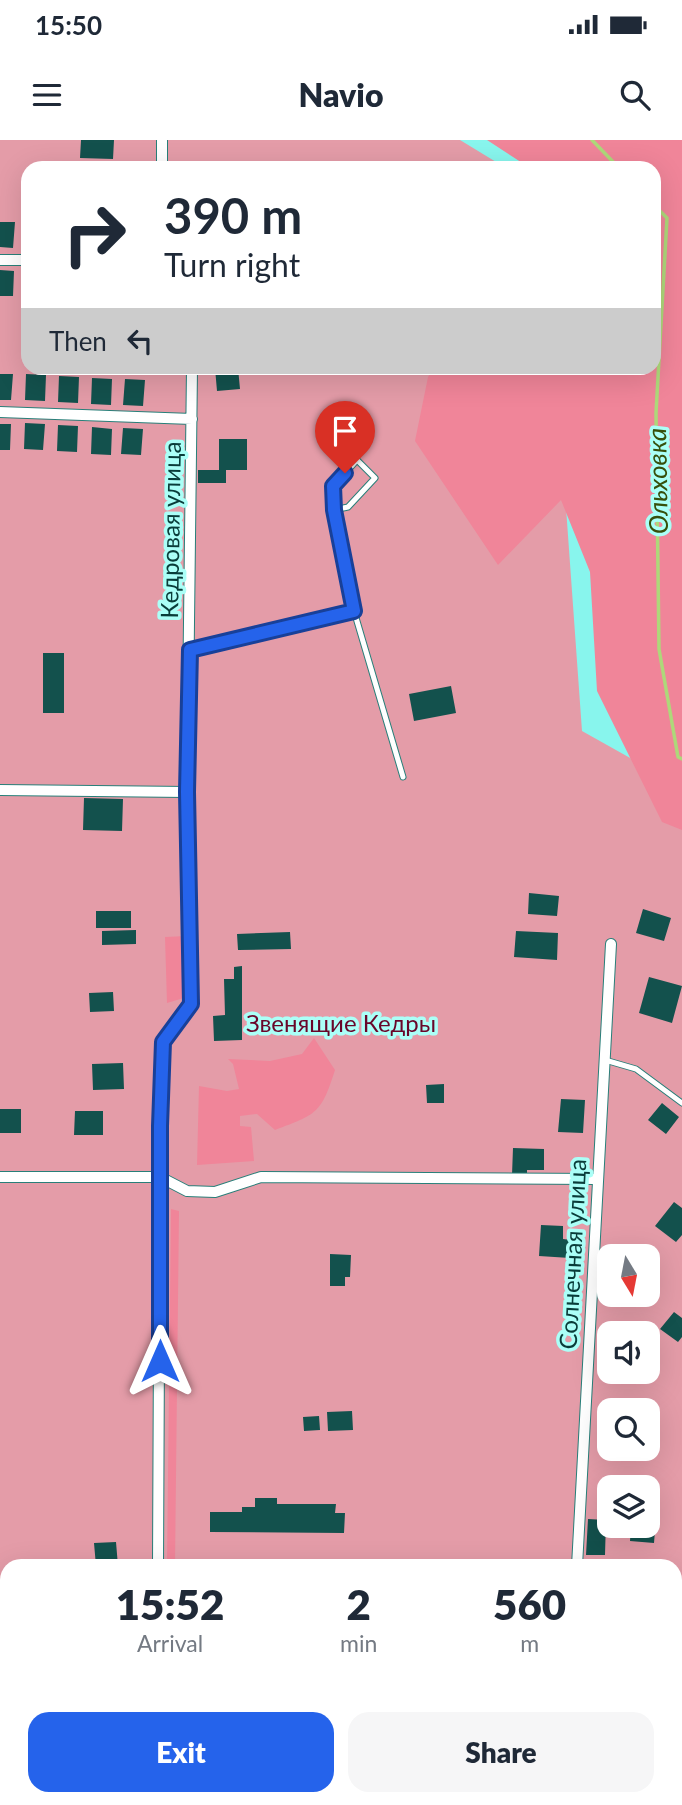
<!DOCTYPE html>
<html lang="en">
<head>
<meta charset="utf-8">
<style>
  :root { --surface:#fff; --page:#f6f6f7; --text:#1f2937; --muted:#747a83; --accent:#2563eb }
  body { margin:0; font-family:Lato,sans-serif; background:var(--page); color:var(--text); height:100vh; display:flex; flex-direction:column; font-size:26px; white-space:nowrap }
  * { box-sizing:border-box; margin:0 }
  p { font-size:23px; color:var(--muted) }
  .icon { flex:none; width:38px; height:38px; fill:none; stroke:currentColor; stroke-width:2; stroke-linecap:round; stroke-linejoin:round }
  .map { position:relative; flex:1; overflow:hidden }
  .sheet { position:absolute; left:0px; top:1419px; width:682px; height:247px; display:flex; flex-direction:column; background:var(--surface); border-radius:21px 21px 0 0; box-shadow:0 7px 28px #0002 }
  .sheet>* { flex:none }
  .banner { position:absolute; left:21px; top:21px; width:640px; height:214px; border-radius:21px; box-shadow:0 7px 28px #0002; background:#fff; color:var(--text); overflow:hidden }
  .needle { width:46px; rotate:170deg }
  .controls { position:absolute; left:597px; top:1104px; display:grid; gap:14px }
  .controls a { display:grid; place-items:center; width:63px; height:63px; border-radius:14px; background:var(--surface); box-shadow:0 7px 28px #0002; font-size:35px }
  .pin { position:absolute; display:grid; place-items:center; width:60px; height:60px; color:#fff; margin:-72px -30px; border-radius:50% 50% 50% 0; rotate:-45deg; box-shadow:0 0 7px #0007 }
  .pin .icon { rotate:45deg }
  .me { position:absolute; width:77px; margin:-38px; rotate:0deg; stroke-linejoin:round; filter:drop-shadow(0 0 5px #0008) }
  .turn { display:flex; align-items:center; gap:24px; height:147px; padding:0 28px; font-size:32px }
  .turn .icon { width:91px; height:91px; stroke-width:2.5 }
  .turn b { display:block; font-size:49px; line-height:60px }
  .then { display:flex; align-items:center; height:66px; padding:0 28px; background:#0003; gap:14px; font-size:26px }
  .eta { display:flex; justify-content:space-evenly; align-items:center; height:119px; text-align:center }
  .eta b { font-size:42px; font-weight:800; line-height:49px }
  .primary-button { display:flex; gap:14px; margin-top:auto; padding:14px 28px }
  .primary-button a { flex:1; height:80px; border-radius:21px; background:var(--accent); color:#fff; font-size:28px; font-weight:800; line-height:80px; text-align:center }
  .primary-button a+a { background:var(--page); color:var(--text) }
  .status { display:flex; justify-content:space-between; align-items:center; height:49px; padding:0 35px; background:var(--surface); direction:ltr }
  .status svg { height:19px; fill:currentColor }
  header { display:flex; justify-content:space-between; align-items:center; height:91px; padding:0 28px; background:var(--surface); font-size:32px; font-weight:800 }
  .map>svg:first-child { display:block }
  .green { fill:#e49ca8; fill-rule:evenodd }
  .forest { fill:#f08599 }
  .lines { fill:none; stroke-linecap:round; stroke-linejoin:round }
  .stream { stroke:#aed87a; stroke-width:3.5 }
  .building { fill:#13514d }
  .service-casing { stroke:#287f79; stroke-width:7 }
  .minor-casing { stroke:#287f79; stroke-width:12 }
  .service { stroke:#fff; stroke-width:5 }
  .minor { stroke:#fff; stroke-width:10 }
  .route-casing { stroke:#184099; stroke-width:18 }
  .route { stroke:#2563eb; stroke-width:12 }
  .labels { text-anchor:middle; dominant-baseline:central; stroke-width:7; stroke-linejoin:round; paint-order:stroke }
  .street-label { font-size:24px; fill:#093c39; stroke:#abfff7 }
  .park-label { font-size:24px; fill:#690629; stroke:#abfff7 }
  .water-label { font-size:26px; font-style:italic; fill:#364f0b; stroke:#abfff7 }
</style>
</head>
<body>
<div class="status"><b>15:50</b><svg viewBox="0 0 49 12"><path d="M0 12V9h3v3zM5 12V6h3v6zM10 12V3h3v9zM15 12V0h3v12zM26 1h20v11H26zM47 4h2v5h-2z"/></svg></div>
<header><svg class="icon" aria-label="menu" viewBox="0 0 24 24"><path d="M4 6h16M4 12h16M4 18h16"/></svg>Navio<svg class="icon" aria-label="search" viewBox="0 0 24 24"><circle cx="10" cy="10" r="6"/><path d="M15 15l6 6"/></svg></header>
<div class="map">
<svg width="682" height="1665" viewBox="0 0 682 1665">
  <rect width="100%" height="100%" fill="#88f5ed"/>
  <path class="green" d="M0,0H460L506,28H28V228H556L582,591L682,647V1665H0ZM609,1116H648V1155H609ZM609,1194H648V1232H609ZM609,1270H648V1309H609ZM609,1348H648V1386H609ZM7,1426H676V1659H7Z"/>
  <path class="forest" d="M487,0H682V690L662,682L597,551L590,432L561,360L498,425L415,301L428,237L434,228H654V28H530Z
    M186,796L187,857L167,863L165,797Z
    M314,898L335,930C321,974 317,974 275,990L257,974L240,976V986L251,987L254,1021L197,1025L199,946L227,951L239,949L233,924L228,919L270,921L302,914Z
    M171,1069L179,1071L175,1426H167Z"/>
  <g class="lines">
    <path class="stream" d="M592,0L619,28
      M654,65L667,78L656,273L659,509L678,617L682,619"/>
  </g>
  <path class="building" d="M81,0H114L113,19L80,18Z
    M0,82H15L13,108L0,107Z
    M0,130L14,131L13,156H0Z
    M215,228H238L240,249L217,251Z
    M0,234H13L11,260H0Z
    M26,234L46,235L45,261L25,260Z
    M59,236L79,237L78,263L58,262Z
    M92,238L112,239L111,265L91,264Z
    M125,239L145,240L143,266L123,265Z
    M25,283L45,284L43,310L24,309Z
    M0,284H11L10,310H0Z
    M58,285L78,286L77,312L57,311Z
    M92,287L112,289L111,315L91,314Z
    M123,288L143,289L141,315L121,314Z
    M219,299H247V330H226V343H198V330H219Z
    M43,513H64V573H43Z
    M451,546L456,573L414,581L409,554Z
    M84,658L123,659L122,691L83,690Z
    M529,753L559,756L557,776L528,774Z
    M643,769L671,778L664,801L636,793Z
    M96,771H131V788H96Z
    M136,790V804L102,805V791Z
    M516,791L558,793L557,820L514,817Z
    M290,792L291,809L238,810L237,794Z
    M242,826V900L214,901L213,876L225,875L224,839H234V827Z
    M649,837L682,846L672,883L639,873Z
    M113,852L114,871L90,872L89,853Z
    M123,923L124,949L93,950L92,924Z
    M444,944V963H427L426,945Z
    M561,959L585,960L583,993L558,992Z
    M662,963L679,977L666,994L648,980Z
    M0,969H21V993H0Z
    M75,971H103V995H74Z
    M513,1008L544,1009V1030H527V1036L512,1035Z
    M674,1062L682,1068V1095L676,1102L655,1086Z
    M541,1085L563,1086V1099L571,1100L570,1118L539,1116Z
    M330,1114L351,1115L350,1137H345V1146H330Z
    M674,1172L682,1178V1197L678,1202L660,1189Z
    M352,1271L353,1290L328,1291L327,1272Z
    M319,1276L320,1290L304,1291L303,1277Z
    M648,1353L658,1354L654,1403L630,1401L631,1386H648Z
    M255,1358H277V1364H336L335,1373H345L344,1393L210,1392V1372H242V1367H255Z
    M588,1379L606,1380L605,1415H586Z
    M116,1402L118,1426H96L94,1403Z"/>
  <g class="lines">
    <g class="service-casing">
      <path id="service" d="M334,370L348,367L375,338L357,320L333,347L334,370L354,471
        M189,510L354,471L403,637
        M605,920L636,929L682,963"/>
    </g>
    <g class="minor-casing">
      <path id="minor" d="M162,0V28
        M0,120H28
        M0,272L192,279
        M0,650L187,652
        M0,1037H160L187,1051L215,1052L261,1037L597,1039
        M158,1426L160,986L163,902L191,864L187,652L192,228
        M577,1426L611,804
        M154,1665V1659
        M571,1665V1659"/>
    </g>
    <use href="#service" class="service"/>
    <use href="#minor" class="minor"/>
  </g>
  <g class="lines">
    <g class="route-casing">
      <path id="route" d="M160,1221V986L163,902L191,864L187,652L190,510L354,471L334,370L333,346L345,333"/>
    </g>
    <use href="#route" class="route"/>
  </g>
  <g class="labels">
    <g class="street-label">
      <text transform="translate(170 390) rotate(-89)">Кедровая улица</text>
      <text transform="translate(572 1114) rotate(-87)">Солнечная улица</text>
    </g>
    <g class="park-label">
      <text x="341" y="882">Звенящие Кедры</text>
    </g>
    <g class="water-label">
      <text transform="translate(657 341) rotate(-91)">Ольховка</text>
    </g>
  </g>
</svg>
<div class="controls">
<a><svg class="needle" viewBox="-14 -14 28 28"><path d="M0-13l5 13h-10z" fill="#e53935"/><path d="M0 13l5-13h-10z" fill="#747a83"/></svg></a>
<a><svg class="icon" aria-label="sound" viewBox="0 0 24 24"><path d="M4 9h4l5-4v14l-5-4H4zM17 9q2 3 0 6"/></svg></a>
<a><svg class="icon" aria-label="search" viewBox="0 0 24 24"><circle cx="10" cy="10" r="6"/><path d="M15 15l6 6"/></svg></a>
<a><svg class="icon" aria-label="layers" viewBox="0 0 24 24"><path d="M12 4l9 5-9 5-9-5zM3 14l9 5 9-5"/></svg></a>
</div>
<div class="pin" style="left:345px;top:333px;background:#d93025"><svg class="icon" aria-label="arrive" viewBox="0 0 24 24"><path d="M6 21V4h12l-3 4 3 4H6"/></svg></div>
<svg class="me" style="left:160px;top:1221px" viewBox="-20 -20 40 40"><path d="M0-17L14 15 0 8-14 15z" fill="#2563eb" stroke="#fff" stroke-width="4"/></svg>
<div class="banner">
<div class="turn"><svg class="icon" aria-label="right" viewBox="0 0 24 24"><path d="M7 20v-9h11M14 6l5 5-5 5"/></svg><div><b>390 m</b>Turn right</div></div>
<div class="then">Then<svg class="icon" aria-label="left" viewBox="0 0 24 24"><path d="M17 20v-9H6M10 6l-5 5 5 5"/></svg></div>
</div>
<section class="sheet">
<div class="eta">
<div><b>15:52</b><p>Arrival</p></div>
<div><b>2</b><p>min</p></div>
<div><b>560</b><p>m</p></div>
</div>
<div class="primary-button"><a>Exit</a><a>Share</a></div>
</section>
</div>
</body>
</html>
